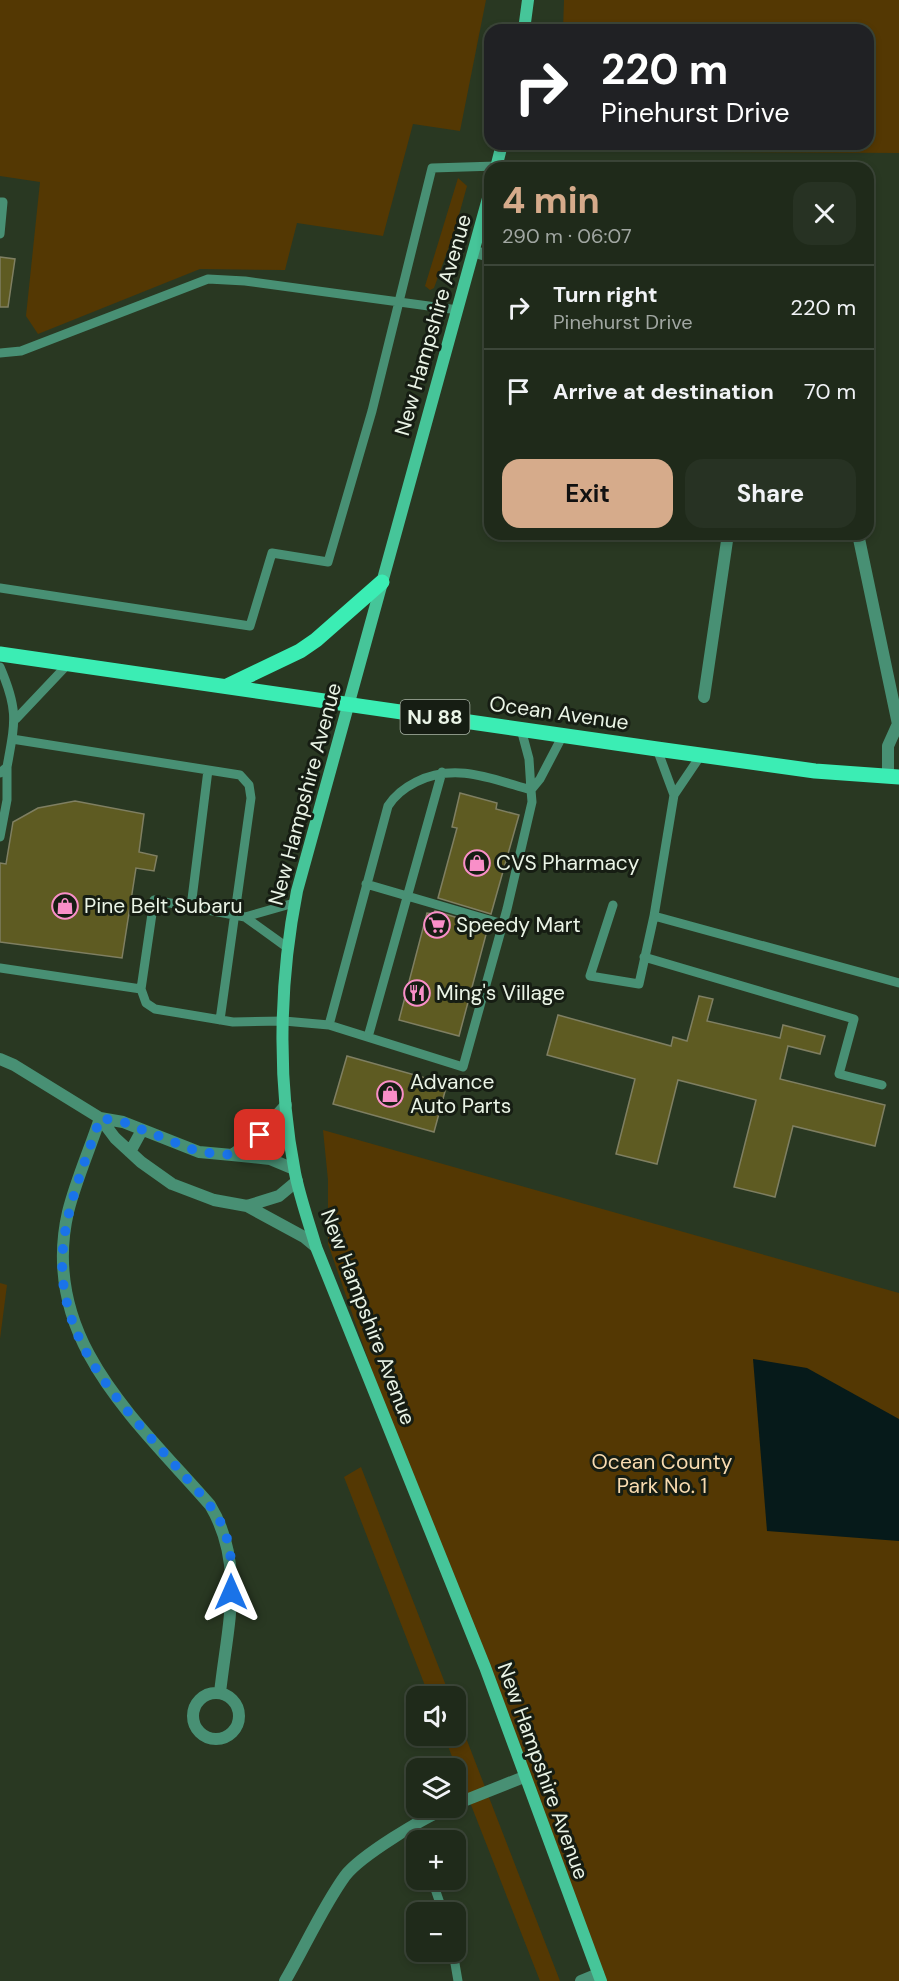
<!DOCTYPE html>
<html lang="en">
<head>
<meta charset="utf-8">
<style>
  :root { --surface:#1f2a1a; --page:#273223; --text:#f1f3f6; --muted:#a1a7a2; --line:#3c4639; --accent:#d6ab8b }
  body { margin:0; font-family:"DM Sans",sans-serif; background:var(--page); color:var(--text); height:100vh; display:flex; flex-direction:column; font-size:22px; white-space:nowrap }
  * { box-sizing:border-box; margin:0 }
  p { font-size:20px; color:var(--muted) }
  .icon { flex:none; width:33px; height:33px; fill:none; stroke:currentColor; stroke-width:2; stroke-linecap:round; stroke-linejoin:round }
  .map { position:relative; flex:1; overflow:hidden }
  .drawer { position:absolute; left:484px; top:162px; width:390px; height:378px; display:flex; flex-direction:column; background:var(--surface); border-radius:18px; box-shadow:0 3px 9px #0003,0 0 0 2px var(--line) }
  .drawer>* { flex:none }
  .guide { position:absolute; left:484px; top:24px; width:390px; height:126px; border-radius:18px; box-shadow:0 3px 9px #0003,0 0 0 2px var(--line); background:#202124; color:#fff; overflow:hidden }
  .controls { position:absolute; left:406px; top:1686px; display:grid; gap:12px }
  .controls a { display:grid; place-items:center; width:60px; height:60px; border-radius:12px; background:var(--surface); box-shadow:0 3px 9px #0003,0 0 0 2px var(--line); font-size:30px }
  .pin { position:absolute; display:grid; place-items:center; width:51px; height:51px; color:#fff; margin:-26px; border-radius:12px; box-shadow:0 3px 9px #0006 }
  .me { position:absolute; width:66px; margin:-33px; rotate:0deg; stroke-linejoin:round; filter:drop-shadow(0 0 4px #0008) }
  .turn { display:flex; align-items:center; gap:21px; height:126px; padding:0 18px; font-size:27px }
  .turn .icon { width:78px; height:78px; stroke-width:2.5 }
  .turn b { display:block; font-size:42px; line-height:51px }
  .round { display:grid; place-items:center; flex:none; width:63px; height:63px; border-radius:18px; background:var(--page) }
  .overview { display:flex; align-items:center; justify-content:space-between; height:102px; padding:0 18px }
  h1 { font-size:36px; font-weight:700; line-height:45px; color:var(--accent) }
  .primary-button { display:flex; gap:12px; margin-top:auto; padding:12px 18px }
  .primary-button a { flex:1; height:69px; border-radius:18px; background:var(--accent); color:#111; font-size:24px; font-weight:700; line-height:69px; text-align:center }
  .primary-button a+a { background:var(--page); color:var(--text) }
  ul { padding:0; list-style:none }
  li { display:flex; align-items:center; gap:18px; height:84px; padding:0 18px; border-top:2px solid var(--line) }
  li div { flex:1 }
  li b { display:block; font-size:22px }
  li em { font-style:normal }
  .map>svg:first-child { display:block }
  .green { fill:#543803 }
  .water { fill:#061a1a }
  .building { fill:#5e5b22; stroke:#7f7f62; stroke-width:1.5 }
  .lines { fill:none; stroke-linecap:round; stroke-linejoin:round }
  .lane { stroke:#489074; stroke-width:9 }
  .street { stroke:#489074; stroke-width:12 }
  .secondary { stroke:#46c599; stroke-width:12 }
  .primary { stroke:#3bedb4; stroke-width:15 }
  .route { stroke:#1a73e8; stroke-width:10; stroke-dasharray:0 18 }
  .labels { text-anchor:middle; dominant-baseline:central; stroke-width:6; stroke-linejoin:round; paint-order:stroke }
  .shield { fill:#161d13; stroke:#aab4a7; stroke-width:1.5 }
  .shield-label { font-size:20px; font-weight:bold; fill:#eaf4e6 }
  .street-label { font-size:21px; fill:#eaf4e6; stroke:#161d13 }
  .poi-label { font-size:21px; fill:#eaf4e6; stroke:#161d13; text-anchor:start }
  .park-label { font-size:21px; fill:#f8dbb0; stroke:#161d13 }
</style>
</head>
<body>
<div class="map">
<svg width="899" height="1981" viewBox="0 0 899 1981">
  <rect width="100%" height="100%" fill="#293822"/>
  <path class="green" d="M0,0H486L460,131L413,124L383,236L297,223L285,270L200,269L38,334L26,316L40,182L0,176Z
    M564,0H899V153L543,151L544,144H868V30H563Z
    M458,178L467,186L454,233L434,288L430,290L425,286Z
    M323,1130L899,1293V1981H601L407,1471L328,1244V1180Z
    M0,1283L7,1285L0,1339Z
    M361,1467L450,1696H429L344,1477Z
    M456,1712L560,1981H540L444,1736H456Z"/>
  <path class="water" d="M753,1359L807,1368L899,1419V1541L767,1531Z"/>
  <path class="building" d="M0,257L15,259L8,307H0Z
    M460,793L497,803L496,809L519,815L491,914L438,898L457,828L452,827Z
    M75,801L144,814L139,852L157,856L154,871L136,868L122,958L0,942V863L6,864L13,822L38,808Z
    M435,911L488,927L459,1036L399,1020L427,913L434,914Z
    M699,996L713,999L707,1021L780,1038L783,1025L825,1036L820,1054L788,1046L780,1079L885,1105L875,1146L793,1126L775,1197L734,1187L756,1100L678,1080L657,1164L616,1154L635,1079L547,1055L558,1015L671,1046L673,1037L687,1041Z
    M347,1056L447,1084L434,1132L333,1104Z"/>
  <g class="lines">
    <path class="lane" d="M0,202H3L0,234
      M0,353L21,351L208,279L245,281L458,310
      M0,588L250,626L272,553L328,562L372,411L432,168L497,166
      M0,667C19,711 15,722 7,767L0,773
      M16,719L69,663
      M12,739L240,775L249,785L251,798L220,1020
      M657,749L674,795
      M0,837L7,800V767
      M366,884L503,924
      M613,905L590,976L639,984L654,916L674,795L701,755
      M191,907L208,770
      M654,916L899,983
      M245,917L294,903
      M644,957L854,1019L839,1074L882,1085
      M0,968L141,989L154,900L245,917L288,948
      M141,989L146,1003L155,1009L233,1022L284,1021L329,1025L388,806C395,795 404,788 416,782C455,762 492,779 531,790L529,759L521,729
      M329,1025L463,1067L507,909L532,802L531,790L540,779L563,735
      M368,1037L442,772
      M432,1880L443,1912
      M453,1952L458,1981"/>
    <path class="street" d="M475,252L490,256
      M858,534L899,729
      M704,697L728,534
      M888,777V746L897,726
      M0,1059L14,1065L100,1118L123,1122L199,1152L232,1155L259,1135L286,1105
      M100,1118C90,1149 76,1180 68,1212C39,1338 136,1420 210,1505C246,1565 227,1627 220,1693
      M100,1118L115,1138L141,1162L172,1184L214,1200L247,1206L279,1196L297,1181
      M130,1152L142,1130
      M232,1155L270,1159L294,1169
      M247,1206L304,1237L316,1247
      M193 1716a23 23 0 1 1 46 0a23 23 0 1 1-46 0Z
      M456,1804L524,1777
      M285,1981C305,1947 322,1908 345,1876C360,1856 424,1817 448,1808
      M581,1981L598,1974"/>
    <path class="secondary" d="M524,30L528,0
      M496,168L502,144
      M490,191L297,891C279,982 277,1081 295,1173C300,1198 309,1223 316,1247L485,1667L601,1981"/>
    <path class="primary" d="M0,654L657,749L815,771L899,777
      M227,686L300,651L316,640L382,582"/>
  </g>
  <g class="lines">
    <path class="route" d="M231,1592C233,1570 231,1545 222,1525C212,1505 195,1488 180,1471C135,1419 78,1365 65,1294C53,1234 82,1173 100,1118L123,1122L199,1152L232,1155L260,1135"/>
  </g>
  <defs>
    <g id="shop-ring" transform="scale(1.35)"><circle r="9.5" fill="#161d13" stroke="#f98fc8" stroke-width="1.5"/><path d="M-5-2.5h2.3a2.7 3.5 0 0 1 5.4 0H5L5.5 6h-11ZM-1.5-2.5h3a1.5 2.3 0 0 0-3 0Z" fill="#f98fc8"/></g>
    <g id="supermarket-ring" transform="scale(1.35)"><circle r="9.5" fill="#161d13" stroke="#f98fc8" stroke-width="1.5"/><path d="M-6-5.5h2.5l.6 2H6L4.5 2H-2.5L-4.4-4H-6ZM-1.5 3.2a1.3 1.3 0 1 0 .1 0ZM3 3.2a1.3 1.3 0 1 0 .1 0Z" fill="#f98fc8"/></g>
    <g id="restaurant-ring" transform="scale(1.35)"><circle r="9.5" fill="#161d13" stroke="#f98fc8" stroke-width="1.5"/><path d="M-5-6h1v4h1v-4h1v4h1v-4h1v5L-1.5 .5V6h-2V.5L-5-1ZM5-6V6H3V1.5H1.5Q1.5-4 5-6Z" fill="#f98fc8"/></g>
  </defs>
  <g fill-rule="evenodd">
    <use href="#shop-ring" x="477" y="863"/>
    <use href="#shop-ring" x="65" y="906"/>
    <use href="#supermarket-ring" x="437" y="925"/>
    <use href="#restaurant-ring" x="417" y="993"/>
    <use href="#shop-ring" x="390" y="1094"/>
  </g>
  <g class="labels">
    <rect class="shield" x="400.5" y="700" width="69" height="34" rx="4.5"/>
    <g class="shield-label">
      <text x="435" y="717">NJ 88</text>
    </g>
    <g class="street-label">
      <text transform="translate(433 325) rotate(-74)">New Hampshire Avenue</text>
      <text transform="translate(559 713) rotate(8)">Ocean Avenue</text>
      <text transform="translate(305 794) rotate(-75)">New Hampshire Avenue</text>
      <text transform="translate(368 1317) rotate(69)">New Hampshire Avenue</text>
      <text transform="translate(543 1771) rotate(70)">New Hampshire Avenue</text>
    </g>
    <g class="poi-label">
      <text x="496" y="863">CVS Pharmacy</text>
      <text x="84" y="906">Pine Belt Subaru</text>
      <text x="456" y="925">Speedy Mart</text>
      <text x="436" y="993">Ming's Village</text>
      <text x="410" y="1082">Advance<tspan x="410" dy="24">Auto Parts</tspan></text>
    </g>
    <g class="park-label">
      <text x="662" y="1462">Ocean County<tspan x="662" dy="24">Park No. 1</tspan></text>
    </g>
  </g>
</svg>
<div class="controls">
<a><svg class="icon" aria-label="sound" viewBox="0 0 24 24"><path d="M4 9h4l5-4v14l-5-4H4zM17 9q2 3 0 6"/></svg></a>
<a><svg class="icon" aria-label="layers" viewBox="0 0 24 24"><path d="M12 4l9 5-9 5-9-5zM3 14l9 5 9-5"/></svg></a>
<a>+</a>
<a>−</a>
</div>
<div class="pin" style="left:260px;top:1135px;background:#d93025"><svg class="icon" aria-label="arrive" viewBox="0 0 24 24"><path d="M6 21V4h12l-3 4 3 4H6"/></svg></div>
<svg class="me" style="left:231px;top:1592px" viewBox="-20 -20 40 40"><path d="M0-17L14 15 0 8-14 15z" fill="#1a73e8" stroke="#fff" stroke-width="4"/></svg>
<div class="guide">
<div class="turn"><svg class="icon" aria-label="right" viewBox="0 0 24 24"><path d="M7 20v-9h11M14 6l5 5-5 5"/></svg><div><b>220 m</b>Pinehurst Drive</div></div>
</div>
<section class="drawer">
<div class="overview"><div><h1>4 min</h1><p>290 m · 06:07</p></div><a class="round"><svg class="icon" aria-label="close" viewBox="0 0 24 24"><path d="M6 6l12 12M18 6L6 18"/></svg></a></div>
<ul>
<li><svg class="icon" aria-label="right" viewBox="0 0 24 24"><path d="M7 20v-9h11M14 6l5 5-5 5"/></svg><div><b>Turn right</b><p>Pinehurst Drive</p></div><em>220 m</em></li>
<li><svg class="icon" aria-label="arrive" viewBox="0 0 24 24"><path d="M6 21V4h12l-3 4 3 4H6"/></svg><div><b>Arrive at destination</b></div><em>70 m</em></li>
</ul>
<div class="primary-button"><a>Exit</a><a>Share</a></div>
</section>
</div>
</body>
</html>
